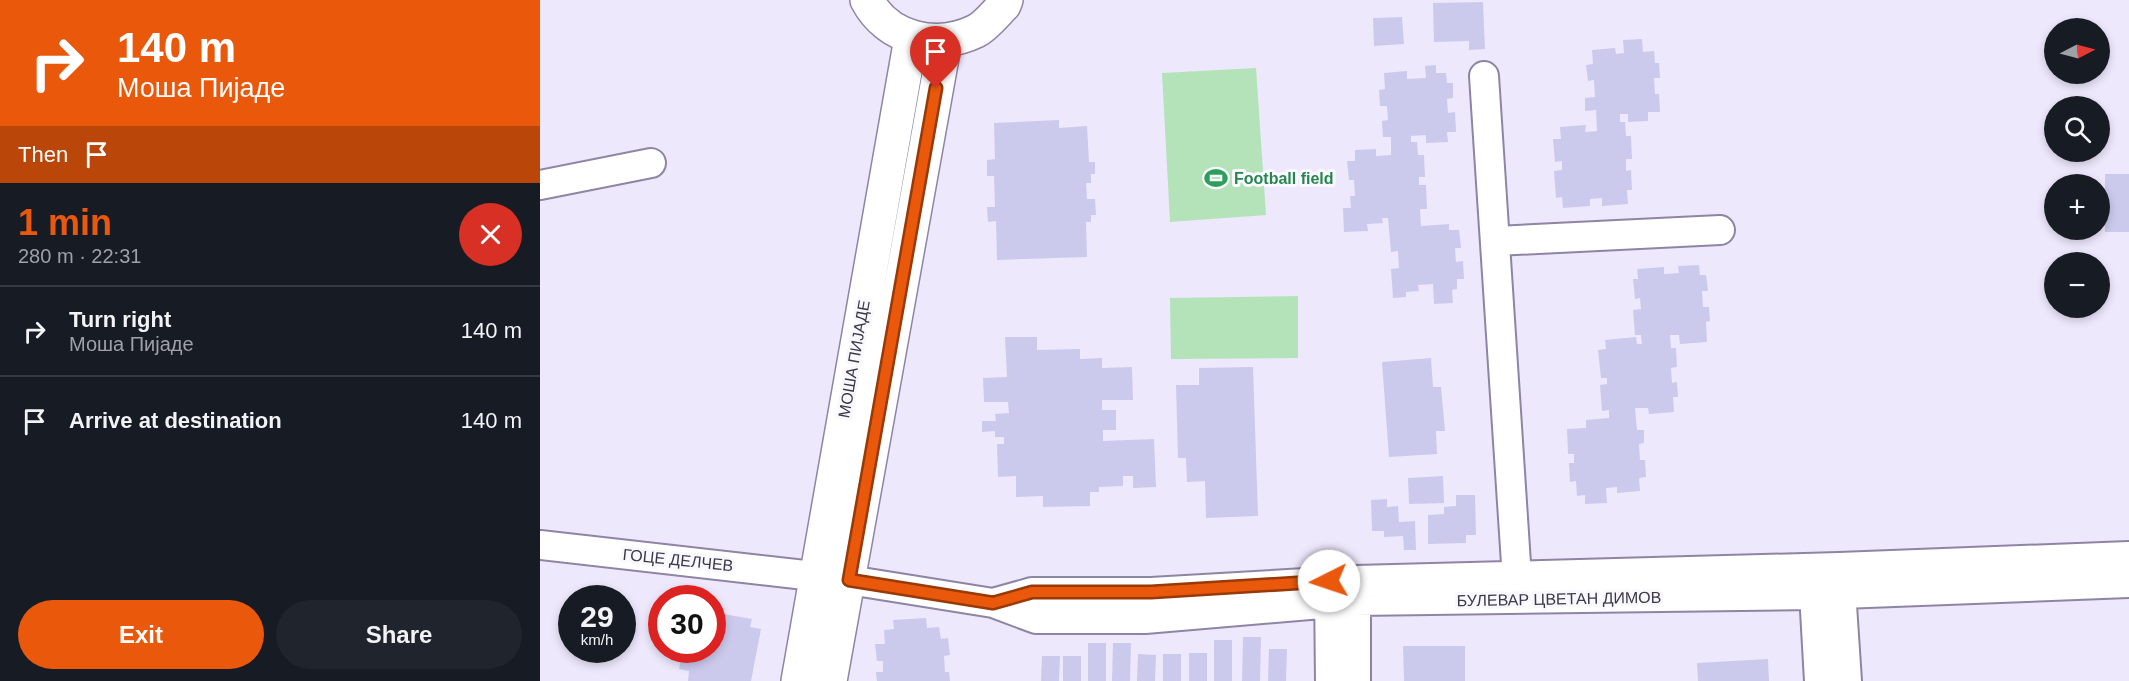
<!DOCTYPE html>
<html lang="en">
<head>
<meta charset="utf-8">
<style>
  :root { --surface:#171b24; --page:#20242c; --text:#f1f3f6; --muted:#9ea1a6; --line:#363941; --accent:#ea580c }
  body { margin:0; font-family:Helvetica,sans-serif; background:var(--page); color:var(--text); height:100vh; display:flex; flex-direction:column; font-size:22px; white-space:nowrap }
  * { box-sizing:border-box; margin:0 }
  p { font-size:20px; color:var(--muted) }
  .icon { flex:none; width:33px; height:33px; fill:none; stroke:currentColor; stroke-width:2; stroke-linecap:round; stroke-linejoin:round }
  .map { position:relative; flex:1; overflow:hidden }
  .sheet { display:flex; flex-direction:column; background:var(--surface); width:540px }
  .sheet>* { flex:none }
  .banner { background:#ea580c; color:#fff; overflow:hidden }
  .needle { width:39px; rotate:84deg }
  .fabs { position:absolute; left:1504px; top:18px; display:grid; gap:12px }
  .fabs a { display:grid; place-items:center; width:66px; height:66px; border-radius:50%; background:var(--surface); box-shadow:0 3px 9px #0003; font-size:30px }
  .speed { position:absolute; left:18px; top:585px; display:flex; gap:12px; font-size:30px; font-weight:700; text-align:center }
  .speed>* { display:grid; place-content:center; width:78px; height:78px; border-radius:50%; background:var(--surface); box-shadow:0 3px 9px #0003; line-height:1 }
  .speed small { font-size:15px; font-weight:400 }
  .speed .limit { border:9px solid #d22; background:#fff; color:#111 }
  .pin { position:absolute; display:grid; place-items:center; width:51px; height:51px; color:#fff; margin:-62px -26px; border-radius:50% 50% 50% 0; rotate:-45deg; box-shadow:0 0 6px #0007 }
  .pin .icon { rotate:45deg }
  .me { position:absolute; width:66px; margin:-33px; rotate:266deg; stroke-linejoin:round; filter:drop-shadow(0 0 4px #0008) }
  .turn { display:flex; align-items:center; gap:21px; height:126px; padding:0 18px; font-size:27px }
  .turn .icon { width:78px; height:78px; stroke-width:2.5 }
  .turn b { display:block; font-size:42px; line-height:51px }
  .then { display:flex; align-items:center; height:57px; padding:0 18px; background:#0003; gap:12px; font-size:22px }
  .round { display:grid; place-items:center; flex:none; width:63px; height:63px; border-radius:32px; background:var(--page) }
  .headline { display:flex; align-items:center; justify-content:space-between; height:102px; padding:0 18px }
  h1 { font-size:36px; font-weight:700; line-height:45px; color:var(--accent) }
  .button { display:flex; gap:12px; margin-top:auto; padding:12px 18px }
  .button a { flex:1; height:69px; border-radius:36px; background:var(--accent); color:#fff; font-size:24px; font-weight:700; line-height:69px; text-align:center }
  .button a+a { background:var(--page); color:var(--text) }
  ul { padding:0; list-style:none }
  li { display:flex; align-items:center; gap:18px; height:90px; padding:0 18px; border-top:2px solid var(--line) }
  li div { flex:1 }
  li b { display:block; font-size:22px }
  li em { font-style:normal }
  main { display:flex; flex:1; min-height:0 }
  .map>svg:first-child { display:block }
  .green { fill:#b4e2b9 }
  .building { fill:#cbcaed }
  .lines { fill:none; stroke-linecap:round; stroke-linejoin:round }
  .minor-casing { stroke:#8e85a4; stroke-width:32 }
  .major-casing { stroke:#8e85a4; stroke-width:36 }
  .minor { stroke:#fff; stroke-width:28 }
  .major { stroke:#fff; stroke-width:33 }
  .route-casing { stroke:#983908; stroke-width:15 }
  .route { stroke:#ea580c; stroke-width:10 }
  .labels { text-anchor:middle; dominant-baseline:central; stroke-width:6; stroke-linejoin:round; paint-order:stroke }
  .leisure-label { font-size:16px; font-weight:bold; fill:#27864d; stroke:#f9f8ff; text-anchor:start }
  .street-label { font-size:16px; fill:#3d3947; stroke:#f9f8ff }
</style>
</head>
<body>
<main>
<section class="sheet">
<div class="banner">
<div class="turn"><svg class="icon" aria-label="right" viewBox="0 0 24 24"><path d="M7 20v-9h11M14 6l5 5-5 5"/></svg><div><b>140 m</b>Моша Пијаде</div></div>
<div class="then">Then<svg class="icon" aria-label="arrive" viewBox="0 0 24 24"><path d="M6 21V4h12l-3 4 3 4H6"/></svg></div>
</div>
<div class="headline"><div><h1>1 min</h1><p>280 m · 22:31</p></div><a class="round" style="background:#d93025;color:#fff"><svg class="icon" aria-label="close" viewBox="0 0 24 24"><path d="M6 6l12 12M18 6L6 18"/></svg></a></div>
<ul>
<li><svg class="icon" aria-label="right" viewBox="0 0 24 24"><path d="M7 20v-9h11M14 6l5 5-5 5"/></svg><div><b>Turn right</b><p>Моша Пијаде</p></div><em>140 m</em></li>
<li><svg class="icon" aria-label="arrive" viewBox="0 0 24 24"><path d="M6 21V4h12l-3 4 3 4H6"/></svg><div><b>Arrive at destination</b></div><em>140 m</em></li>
</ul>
<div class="button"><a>Exit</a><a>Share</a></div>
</section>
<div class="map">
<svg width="1589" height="681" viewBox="0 0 1589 681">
  <rect width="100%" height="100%" fill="#eee8fd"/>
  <path class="green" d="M716,68L726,215L630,222L622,73Z
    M758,296V358L631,359L630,298Z"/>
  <path class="building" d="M943,2L945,49L929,50V41L894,42L893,3Z
    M862,17L864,44L834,46L833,18Z
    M1102,39L1103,52L1114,51L1115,63H1119L1120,78H1114L1115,94H1119L1120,112H1108V121L1088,122V114H1080V122H1085L1086,136H1091L1092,159H1086V171L1091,170L1092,190H1087L1088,204L1062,206V198L1050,199V206L1023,208L1022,197L1016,198L1014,171L1022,170V161L1015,162L1013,139H1021L1020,127L1046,125L1045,132L1057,131L1056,110L1045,111V98L1055,97L1054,80L1048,81L1046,65L1053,64L1052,50L1075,48L1076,54L1084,53L1083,40Z
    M896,65V73H906L907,83H913V98L907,99L908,113L915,112L916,132H907L908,142L886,143V135L871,136V142H877L878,155H884L885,177H879V185H886L887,209H880L881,226L909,224V230H919L921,248H915L916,262L923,261L924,279H917V289L912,290L913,303L894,304L893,284L878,285L879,291L866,292V297L853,298L851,269L859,268L858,251L851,252L848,218H842L843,223L827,224L828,231L804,232L803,208H811L810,196H815L814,180H809L807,161H815V150L836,149V156L851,155V137H843L842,121L848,120L847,106H840L839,90L845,89L844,73L867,71V79L886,78L885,66Z
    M519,120V128L547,126L549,162H555V174H551V183H546L547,199H555L556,215H551V222H546L547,257L457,260L456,221L448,222L447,207H455L454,176H447V160L455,159L454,123Z
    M1565,174H1589V232H1565Z
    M1159,265L1160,275H1166L1168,291H1162L1163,307H1169L1170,321L1166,322L1167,342L1140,344L1139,335H1130L1131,348H1136L1137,367L1131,368L1132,383L1137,382L1138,397H1133L1134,412L1109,414L1108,408H1095L1097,430H1104V443L1099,444L1100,460H1105L1106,477L1099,478L1100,491L1077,493V487L1066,488L1067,503L1045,504V495L1037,496L1036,481L1030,482L1029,463H1034V454H1028L1027,429L1046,428V420L1069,418V410L1062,411L1060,385L1067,384V378H1061L1058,350L1066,349L1065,340L1096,337L1097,344H1102L1101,335H1095L1093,310L1101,309L1100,298L1095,299L1093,279H1098L1097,269L1124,267V274L1139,273L1138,266Z
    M465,337H497V350L540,349V359L562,358V368L592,367L593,400H562V410H576V430H563V441L614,439L616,487L593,488V476H583V486L559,487V492H550V506L503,507V496L476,497V476L458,477L457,444H464V437H455V431L442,432V421H456L455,414L469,413L468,402H444L443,378L467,377Z
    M891,358L893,387H901L905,431H896L897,454L849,457L842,362Z
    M713,367L718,516L666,518L665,481L647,482L646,458H638L636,385H659V368Z
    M903,476L904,503L869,504L868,478Z
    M916,495H935L936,535H926V543L888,544V515L904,514V507L916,506Z
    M847,499V507L858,506L859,522L875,521L876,550H864L863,536L844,537V531H832L831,500Z
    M172,612L212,619L210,627L221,629L211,681H148L149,671L139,669L143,650H172Z
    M386,618L387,628L399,627L401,639L408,638L410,655L404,656L405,672H409L410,681H337L336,672H343V661H337L335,644H345L344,630L354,629L353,620Z
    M703,637H721L720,681H702Z
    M674,640H692V681H674Z
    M548,643H566V681H548Z
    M573,643H591L590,681H572Z
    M863,646H925V681H864Z
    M729,649H747L746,681H728Z
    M649,653H667V681H649Z
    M598,654L616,655L615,681H597Z
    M623,654H641V681H623Z
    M502,656H520L519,681H501Z
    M523,656H541V681H523Z
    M1228,659L1229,681H1158L1157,663Z"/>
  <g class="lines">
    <g class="minor-casing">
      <path id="minor" d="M944,76L978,594
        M0,185L111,163
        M956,241L1180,230
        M0,545L309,580L453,603L496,619H605L816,601L1275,595L1589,583
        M1273,575L1279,681
        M1300,575L1307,681
        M816,584V681
        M789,586L790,681
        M453,603L492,592H611L816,580L1299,567L1589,556"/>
    </g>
    <g class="major-casing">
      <path id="major" d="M327,0C348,40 397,50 436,31C446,26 456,13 464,5L466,0
        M258,681L371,38
        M290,681L405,41"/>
    </g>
    <use href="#minor" class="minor"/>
    <use href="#major" class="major"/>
  </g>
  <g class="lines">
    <g class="route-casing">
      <path id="route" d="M396,88L309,580L453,603L492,592H611L789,581"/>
    </g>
    <use href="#route" class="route"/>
  </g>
  <defs>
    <g id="stadium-bare" transform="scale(1.8)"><path d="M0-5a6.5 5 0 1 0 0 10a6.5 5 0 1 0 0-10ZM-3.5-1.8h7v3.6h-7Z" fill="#2e9e5b" stroke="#f9f8ff" stroke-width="2.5" paint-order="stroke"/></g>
  </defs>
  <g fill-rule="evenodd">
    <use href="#stadium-bare" x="676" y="178"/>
  </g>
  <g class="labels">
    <g class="leisure-label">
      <text x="694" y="178">Football field</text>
    </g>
    <g class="street-label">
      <text transform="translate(314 359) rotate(-80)">МОША ПИЈАДЕ</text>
      <text transform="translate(138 560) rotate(6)">ГОЦЕ ДЕЛЧЕВ</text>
      <text transform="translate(1019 599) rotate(-1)">БУЛЕВАР ЦВЕТАН ДИМОВ</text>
    </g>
  </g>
</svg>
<div class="fabs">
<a><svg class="needle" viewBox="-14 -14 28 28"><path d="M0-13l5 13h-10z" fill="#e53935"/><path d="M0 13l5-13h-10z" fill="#9ea1a6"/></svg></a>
<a><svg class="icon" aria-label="search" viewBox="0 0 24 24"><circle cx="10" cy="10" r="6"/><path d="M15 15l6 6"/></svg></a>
<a>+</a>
<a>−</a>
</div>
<div class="speed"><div>29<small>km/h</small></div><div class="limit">30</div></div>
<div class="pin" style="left:396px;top:88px;background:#d93025"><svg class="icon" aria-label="arrive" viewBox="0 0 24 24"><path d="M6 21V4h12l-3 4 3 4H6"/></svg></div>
<svg class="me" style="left:789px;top:581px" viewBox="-20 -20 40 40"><circle r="19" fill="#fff"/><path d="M0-13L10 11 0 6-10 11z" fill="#ea580c"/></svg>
</div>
</main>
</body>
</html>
